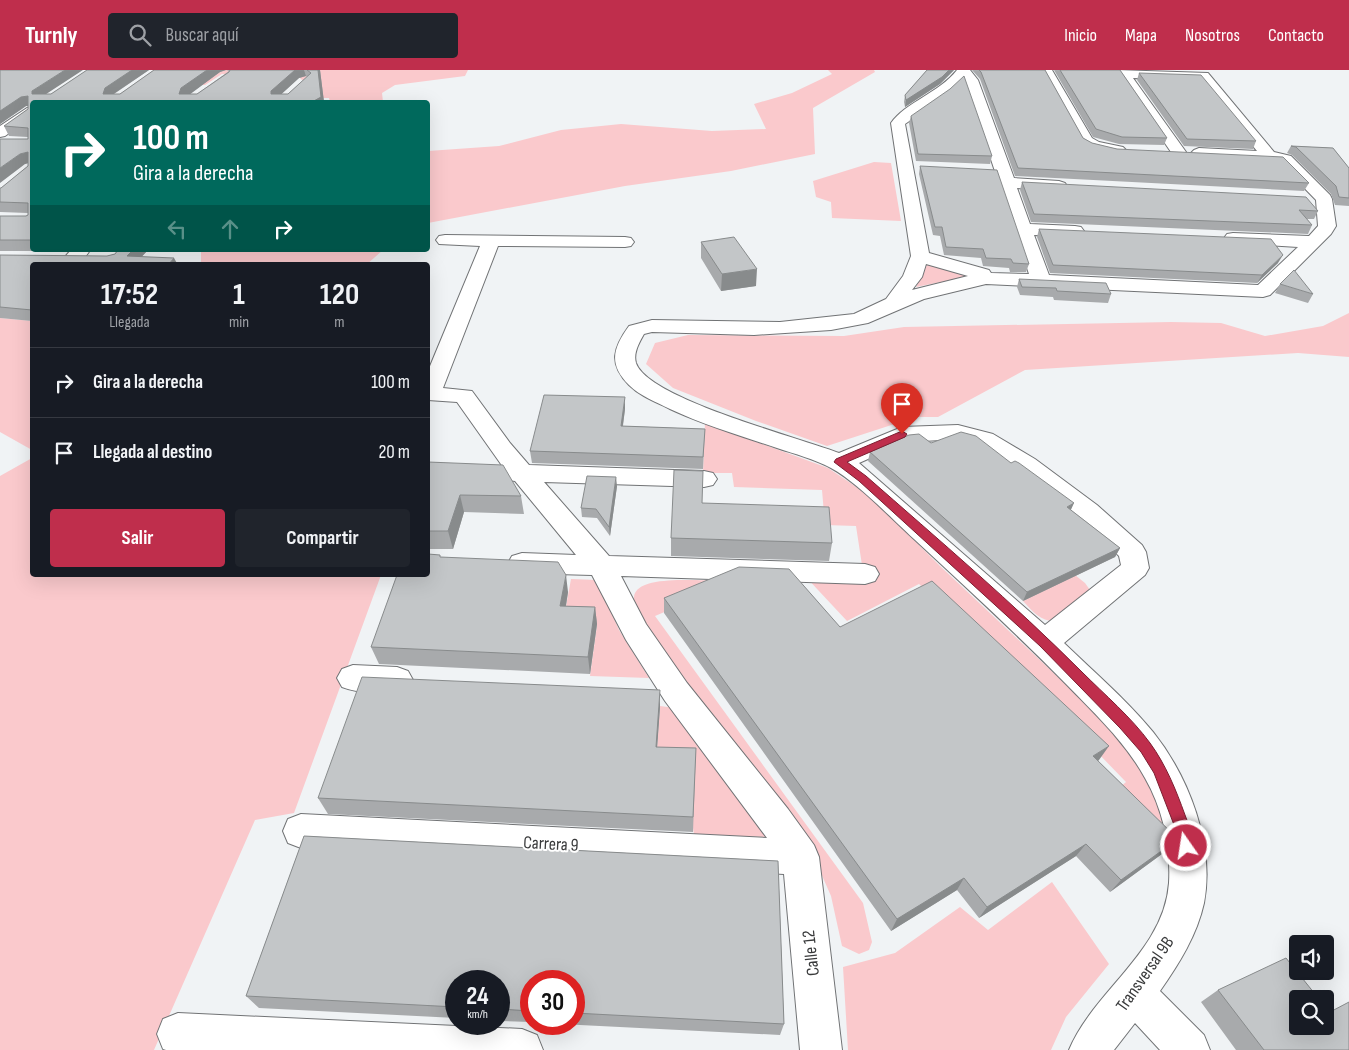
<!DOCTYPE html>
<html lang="es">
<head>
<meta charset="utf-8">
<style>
  :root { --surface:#171b24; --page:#20242c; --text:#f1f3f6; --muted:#9ea1a6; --line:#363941; --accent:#bf2e4c }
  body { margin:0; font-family:"Sofia Sans Condensed",sans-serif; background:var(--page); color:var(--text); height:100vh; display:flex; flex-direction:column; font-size:19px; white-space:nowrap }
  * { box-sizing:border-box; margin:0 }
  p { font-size:16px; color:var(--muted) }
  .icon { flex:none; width:28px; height:28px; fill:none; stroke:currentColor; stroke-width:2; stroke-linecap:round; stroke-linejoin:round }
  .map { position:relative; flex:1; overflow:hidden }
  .panel { position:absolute; left:30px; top:192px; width:400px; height:315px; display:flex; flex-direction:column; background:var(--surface); border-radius:5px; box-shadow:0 5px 20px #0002 }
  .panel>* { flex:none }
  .hud { position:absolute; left:30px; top:30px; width:400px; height:152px; border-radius:5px; box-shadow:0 5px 20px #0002; background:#00695c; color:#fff; overflow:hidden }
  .tools { position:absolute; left:1289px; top:865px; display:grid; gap:10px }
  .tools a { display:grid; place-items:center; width:45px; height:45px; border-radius:5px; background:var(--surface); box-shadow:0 5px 20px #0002; font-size:25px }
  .speed { position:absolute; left:445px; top:900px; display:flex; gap:10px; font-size:25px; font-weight:700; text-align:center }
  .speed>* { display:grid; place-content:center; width:65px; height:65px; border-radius:50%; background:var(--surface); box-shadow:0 5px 20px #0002; line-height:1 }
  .speed small { font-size:12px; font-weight:400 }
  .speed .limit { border:8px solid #d22; background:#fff; color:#111 }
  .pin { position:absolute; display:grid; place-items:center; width:42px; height:42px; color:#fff; margin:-51px -21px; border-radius:50% 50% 50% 0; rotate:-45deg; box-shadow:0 0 5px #0007 }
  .pin .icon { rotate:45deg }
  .me { position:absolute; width:55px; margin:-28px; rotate:347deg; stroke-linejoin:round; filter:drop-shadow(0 0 4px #0008) }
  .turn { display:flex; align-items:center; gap:18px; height:105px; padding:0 20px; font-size:22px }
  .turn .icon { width:65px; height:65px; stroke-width:2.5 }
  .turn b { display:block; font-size:35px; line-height:42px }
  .lanes { display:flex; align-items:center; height:48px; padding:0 20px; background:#0003; justify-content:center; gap:25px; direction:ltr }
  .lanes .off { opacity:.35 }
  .eta { display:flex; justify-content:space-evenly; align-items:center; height:85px; text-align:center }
  .eta b { font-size:30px; font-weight:700; line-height:35px }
  .primary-button { display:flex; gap:10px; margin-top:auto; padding:10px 20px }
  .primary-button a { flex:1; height:58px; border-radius:5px; background:var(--accent); color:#fff; font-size:20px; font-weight:700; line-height:58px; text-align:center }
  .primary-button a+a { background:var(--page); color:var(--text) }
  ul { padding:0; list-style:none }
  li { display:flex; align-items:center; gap:15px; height:70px; padding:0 20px; border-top:1px solid var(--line) }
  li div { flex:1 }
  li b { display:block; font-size:19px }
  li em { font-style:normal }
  header { display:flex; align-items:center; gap:30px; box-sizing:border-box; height:70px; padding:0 25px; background:var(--accent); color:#fff }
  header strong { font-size:24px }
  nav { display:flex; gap:28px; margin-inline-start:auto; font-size:18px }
  .search { width:350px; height:45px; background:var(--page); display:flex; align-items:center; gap:12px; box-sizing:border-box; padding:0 18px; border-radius:5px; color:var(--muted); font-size:19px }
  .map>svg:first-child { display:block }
  .green { fill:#fac9cc }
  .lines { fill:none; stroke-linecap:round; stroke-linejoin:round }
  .minor-casing { stroke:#717375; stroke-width:2 }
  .minor { fill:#fff; fill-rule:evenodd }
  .wall { fill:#a8aaac; fill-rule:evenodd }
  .shaded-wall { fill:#888b8c }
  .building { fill:#c3c6c8; stroke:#888b8c }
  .route { fill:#bf2e4c; stroke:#7c1e31 }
  .labels { text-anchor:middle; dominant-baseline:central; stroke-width:4; stroke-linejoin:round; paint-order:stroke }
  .near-street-label { font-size:18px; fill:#393a3b; stroke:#fff }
</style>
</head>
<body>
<header>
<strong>Turnly</strong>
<div class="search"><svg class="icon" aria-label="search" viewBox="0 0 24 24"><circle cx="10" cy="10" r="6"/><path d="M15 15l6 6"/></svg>Buscar aquí</div>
<nav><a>Inicio</a><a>Mapa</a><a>Nosotros</a><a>Contacto</a></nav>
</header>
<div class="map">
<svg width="1349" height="980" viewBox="0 0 1349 980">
  <rect width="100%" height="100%" fill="#f0f3f5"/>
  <path class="green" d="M170,0H468L465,6L395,15L382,23L383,32H330L329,28H323L312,11L302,10L300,8L222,4L205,15L178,14Z
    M828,0H874L875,2L813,38L815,84L731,101L625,116L428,153V81L499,76L561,60L621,54L712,61L766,59L754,34L792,23L832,4Z
    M874,92L891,93L901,151L832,148L831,132L816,127L813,111Z
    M201,180H383L366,195H201Z
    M928,193L971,206L916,217Z
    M1349,243V287L1298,283L1025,300L938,347H916L827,376L756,351L673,318L646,294L655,273L688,265L844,266L904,257L1171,252L1221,253L1265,266L1323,256Z
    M0,248L32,251V380L0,362Z
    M705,353L828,398L870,426L940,496L1128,673L1151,712L1176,787L1110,726L1126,712L1036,619L919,514L847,551L804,505L862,495L856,456L825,455L822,420L734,417L732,403H703Z
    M32,388V505H381L294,743L255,750L154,980H0V406Z
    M1075,505L1085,513L1090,520L1057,551C1041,552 1033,542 1023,531Z
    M571,509L597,510L619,560L649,608L590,606L597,555L563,553Z
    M710,510L719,519L655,546L863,833L872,872L869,880L859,884L842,876L831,826L813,785L644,557C640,548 633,537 634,527C636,505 693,511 710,510Z
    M660,636L675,638L767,767L694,764L693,758L656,693Z
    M1052,812L1109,894L1066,947L1051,980H848L843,897L895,883L960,837L988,860Z"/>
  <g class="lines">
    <g class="minor-casing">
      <path id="minor" d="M957,0H970L978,10L1014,108L1059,111L1065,113L1067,116L1065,119L1059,121L1017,118L1030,154L1075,156L1081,157L1084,161L1081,165L1075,166L1034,165L1049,205L1258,215L1298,177L1233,173L1227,172L1224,168L1227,164L1233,163L1309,166L1318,156L1316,130L1280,93L1194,86L1191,83L1194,80L1199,78L1257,81L1199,10L1133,8L1186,82L1183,85H1173L1115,0L1208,3L1274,82L1291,86L1330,125L1332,129L1336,156L1331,164L1270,225L1263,227L986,214L924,229L868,253L831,260L754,265L652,262L644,264C639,273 633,283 636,293C648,329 801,368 839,383L902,357L958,355L993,364L1035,389L1097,435L1142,475L1146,482L1149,498L1145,505L1064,573C1094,602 1127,630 1153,662C1189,707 1215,775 1204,833C1197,865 1179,894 1160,921L1204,965L1210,980H1160L1135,953L1114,980H1069C1094,920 1164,882 1169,813C1171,777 1163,739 1145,708C1126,673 1096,645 1068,616C1018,565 966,517 914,469C891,448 857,412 831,398C814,389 795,384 777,378C741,366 704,355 670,339C656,332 640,326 629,315C608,294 613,278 629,256L652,250L780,252L854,244L886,229L903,206L911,186L891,53C906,32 939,23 957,0ZM963,10L965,11L1029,204L991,203L989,200L929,183L905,54L947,25ZM926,194L968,206L912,220L922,207ZM958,369L977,374L1017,401L1079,447L1119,486L1121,495L1045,555L859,393L906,372Z
        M1040,0H1052L1092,68L1099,72L1123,77L1126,80L1123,83C1112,86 1091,82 1082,75C1073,68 1047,13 1040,0Z
        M32,37V47L5,66L0,67V56L27,38Z
        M445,165L625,167L631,168L634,172L631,176L625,177L498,176L443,318L472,321L510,373L529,395L704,401L713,403L717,409L713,415L704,417L544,412L609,486L865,494L875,497L879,504L875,511L865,514L621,506L646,554L687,613L788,739L814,775L819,787L842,980H800L784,804L301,778L288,773L283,761L288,749L301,744L767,768L665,631L626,570L592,505L522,503L512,500L508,493L512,486L522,483L576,485L515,411L502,409L499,403L503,397L457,332L428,330V301L480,176L439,174L436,170L439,166Z
        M71,180H90C84,190 77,196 65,193L63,189Z
        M353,595L397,597L408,601L413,610L408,619C389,626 361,624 342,617L337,608L342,599Z
        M178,943L522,959L537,965L543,980H166L163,979L157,964L163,949Z"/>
    </g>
    <use href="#minor" class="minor"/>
  </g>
  <path class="wall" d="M0,0L46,24H51L87,0H149L114,24H120L154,0H320L324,32H32V180H148L142,186L32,195V251L0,248V185L107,186L115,184L116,182L113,181H0V146H26L28,145V143L0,142V118H1L28,96V93L25,94L28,67L9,66L4,56L28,39V36H26L0,54ZM226,0L229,1L197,24H189L220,2ZM306,6L307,7L288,24H281L299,8Z
    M927,0H954L940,14L905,37L904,32L905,25Z
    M972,0H1045L1083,68L1092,73L1117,79L1309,113L1304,121L1015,106L980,9Z
    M1054,0H1120L1167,68L1164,75L1119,74L1093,67Z
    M1139,3L1256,71L1253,79L1184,76L1137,10Z
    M911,46L992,86L990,94L916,91L909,53Z
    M1291,76L1333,78L1349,98V136L1335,135L1331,124L1292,85L1287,83Z
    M920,96L1029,194L1026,202H1010L1009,198L983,196L981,188L944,185L940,166L933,165L919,104Z
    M1022,112L1318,141L1314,149H1307L1312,155L1308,164L1031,152L1020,120Z
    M1039,159L1278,193L1257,213L1050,203L1037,167Z
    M701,172L756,216L721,221L701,188Z
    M1019,209L1111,224L1108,233L1054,230L1053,227L1020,225L1017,217Z
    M1280,214L1313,224L1308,233L1275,223Z
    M625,339L623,356L705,359L703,399L532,393L530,381Z
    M870,382L1071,440L1120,478L1115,487L1023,531L868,391Z
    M428,392L521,426L524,444L464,442L453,479H428Z
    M617,416L610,466L597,448L582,447L581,438Z
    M702,433L832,473L829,491L671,486V468Z
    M441,487L568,522L566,536L595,537L597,554L590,604L379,594L371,577Z
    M664,528L1099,690L1098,691L1178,769L1166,781L1110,822L1076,786L979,848L957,820L891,861L664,543Z
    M660,637L657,677L696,678L693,762L328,744L318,728Z
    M304,766L778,791L784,954L780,965L560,954H574V911H531V952L499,951V911H456V948L259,938L246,926Z
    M1218,920L1330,942L1349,980H1236L1201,932Z"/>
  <path class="shaded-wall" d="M65,0H83L37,30L32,24V21Z
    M132,0H149L109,27L103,24L105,18Z
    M207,0H226L220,2L185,28L179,24L181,18Z
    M295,0H304L306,6L299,8L274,31L271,24V21Z
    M318,0H320L324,32H312Z
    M949,0H954L940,14L905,37L906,30Z
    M28,26L32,36H26L0,54V41L21,27Z
    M28,82L32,92L25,94L0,113V98L20,84Z
    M133,180H148L134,195L127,186Z
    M1283,185L1278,193L1257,213L1262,205Z
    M174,188L178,195H168Z
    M757,199L756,216L721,221L722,204Z
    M625,327V339L621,368V356Z
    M616,407L617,416L610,466L609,457Z
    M460,425L464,442L453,479L448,461Z
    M1074,433L1070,442L1067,437Z
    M1120,478L1115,487L1023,531L1027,522Z
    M566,505L568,522L563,553L560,536Z
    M595,537L597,554L590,604L588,587Z
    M660,620V637L656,693V677Z
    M1109,676L1099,690L1084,700L1093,686Z
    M1178,769L1166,781L1110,822L1121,810Z
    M1086,774L1076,786L979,848L987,837Z
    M964,808L957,820L891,861L897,849Z"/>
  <path class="building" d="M0,0H65L32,21V24H51L87,0H132L105,18L103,24H120L154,0H207L181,18L179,24H197L229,2L230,0H295L271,21V24H288L311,3L307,0H318L321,27L312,32H32V170H0V146H26L28,145V133L0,132V118H1L28,96V82L20,84L0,98V69H28V58L4,56L28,39V26L21,27L0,41Z
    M927,0H949L942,7L906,30L905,25Z
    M979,0H1045L1083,68L1092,73L1117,79L1283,87L1309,113L1018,98L981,2Z
    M1060,0H1120L1167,68L1122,67L1096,59Z
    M1139,3L1201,5L1256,71L1187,69Z
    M964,6L992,86L918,84L911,46L950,19Z
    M1291,76L1333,78L1349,98V128L1339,127L1336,116L1296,77Z
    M920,96L997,100L1029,194L1013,193L1011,189L986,188L983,179L946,177L942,157H935Z
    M1022,112L1306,127L1318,141L1299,140L1312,155L1034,144Z
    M1039,159L1271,169L1283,185L1262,205L1053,195Z
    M734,167L757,199L722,204L701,172Z
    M118,180H133L127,186L174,188L168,195H32V240L0,237V185L107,186L115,184Z
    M1294,200L1313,224L1280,214Z
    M1019,209L1106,213L1111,224L1057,221L1056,218L1022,217Z
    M544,325L625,327L621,356L705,359L703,387L530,381Z
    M961,362L976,366L1011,393L1015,391L1019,393L1074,433L1067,437L1120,478L1027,522L870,382L909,365L919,364L931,373Z
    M428,392L503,395L521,426L460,425L448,461H428Z
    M674,400L703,401L702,433L829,437L832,473L671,468Z
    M587,406L616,407L609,457L596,439L581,438Z
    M428,484L440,485V487L558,492L566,505L560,536L595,537L588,587L371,577L397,505H428Z
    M739,497L789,499L840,557L932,511L1109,676L1093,686L1178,769L1121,810L1086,774L987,837L964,808L897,849L664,528Z
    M362,607L660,620L656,677L696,678L693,747L318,728Z
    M304,766L778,791L784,954L574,943V911H531V941L499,939V911H456V937L246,926Z
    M1286,888L1319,929H1298V956H1325V936L1330,942L1349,932V980H1264L1218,920Z"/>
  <path class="route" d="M902,361L907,364L905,367L847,392L866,406C939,470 1013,533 1082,602C1105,625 1131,647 1150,673C1166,695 1176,720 1185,745C1189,756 1196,770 1191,781L1186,783L1180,781L1176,760L1154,703L1141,682L1120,658L1040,576L859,411L834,392L836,389Z"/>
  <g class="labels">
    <g class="near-street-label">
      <text transform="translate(551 774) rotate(3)">Carrera 9</text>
      <text transform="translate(811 883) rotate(-96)">Calle 12</text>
      <text transform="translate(1145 904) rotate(-55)">Transversal 9B</text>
    </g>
  </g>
</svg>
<div class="tools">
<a><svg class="icon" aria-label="sound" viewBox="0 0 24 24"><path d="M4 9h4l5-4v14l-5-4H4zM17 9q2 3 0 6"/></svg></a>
<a><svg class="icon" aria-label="search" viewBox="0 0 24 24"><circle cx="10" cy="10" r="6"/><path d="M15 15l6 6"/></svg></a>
</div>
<div class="speed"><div>24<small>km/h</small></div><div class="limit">30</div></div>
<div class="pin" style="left:902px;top:364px;background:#d93025"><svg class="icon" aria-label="arrive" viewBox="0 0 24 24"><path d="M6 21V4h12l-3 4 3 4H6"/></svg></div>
<svg class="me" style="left:1186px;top:776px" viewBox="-20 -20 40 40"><circle r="17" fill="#bf2e4c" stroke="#fff" stroke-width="3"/><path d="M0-11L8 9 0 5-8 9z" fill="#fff"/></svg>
<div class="hud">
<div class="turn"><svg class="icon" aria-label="right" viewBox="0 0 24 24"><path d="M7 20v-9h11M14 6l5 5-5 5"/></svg><div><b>100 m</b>Gira a la derecha</div></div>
<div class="lanes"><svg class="icon off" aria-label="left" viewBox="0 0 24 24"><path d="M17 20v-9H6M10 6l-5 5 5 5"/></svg><svg class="icon off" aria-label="ahead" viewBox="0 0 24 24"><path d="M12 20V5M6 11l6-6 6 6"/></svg><svg class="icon" aria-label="right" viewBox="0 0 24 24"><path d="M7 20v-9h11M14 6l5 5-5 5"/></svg></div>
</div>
<section class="panel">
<div class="eta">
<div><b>17:52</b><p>Llegada</p></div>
<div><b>1</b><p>min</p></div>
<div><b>120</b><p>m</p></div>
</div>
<ul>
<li><svg class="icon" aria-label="right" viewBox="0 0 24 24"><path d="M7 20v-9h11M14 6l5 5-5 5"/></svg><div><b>Gira a la derecha</b></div><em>100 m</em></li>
<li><svg class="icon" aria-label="arrive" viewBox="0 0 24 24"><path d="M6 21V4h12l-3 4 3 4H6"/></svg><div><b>Llegada al destino</b></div><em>20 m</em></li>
</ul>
<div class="primary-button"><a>Salir</a><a>Compartir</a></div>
</section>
</div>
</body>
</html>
